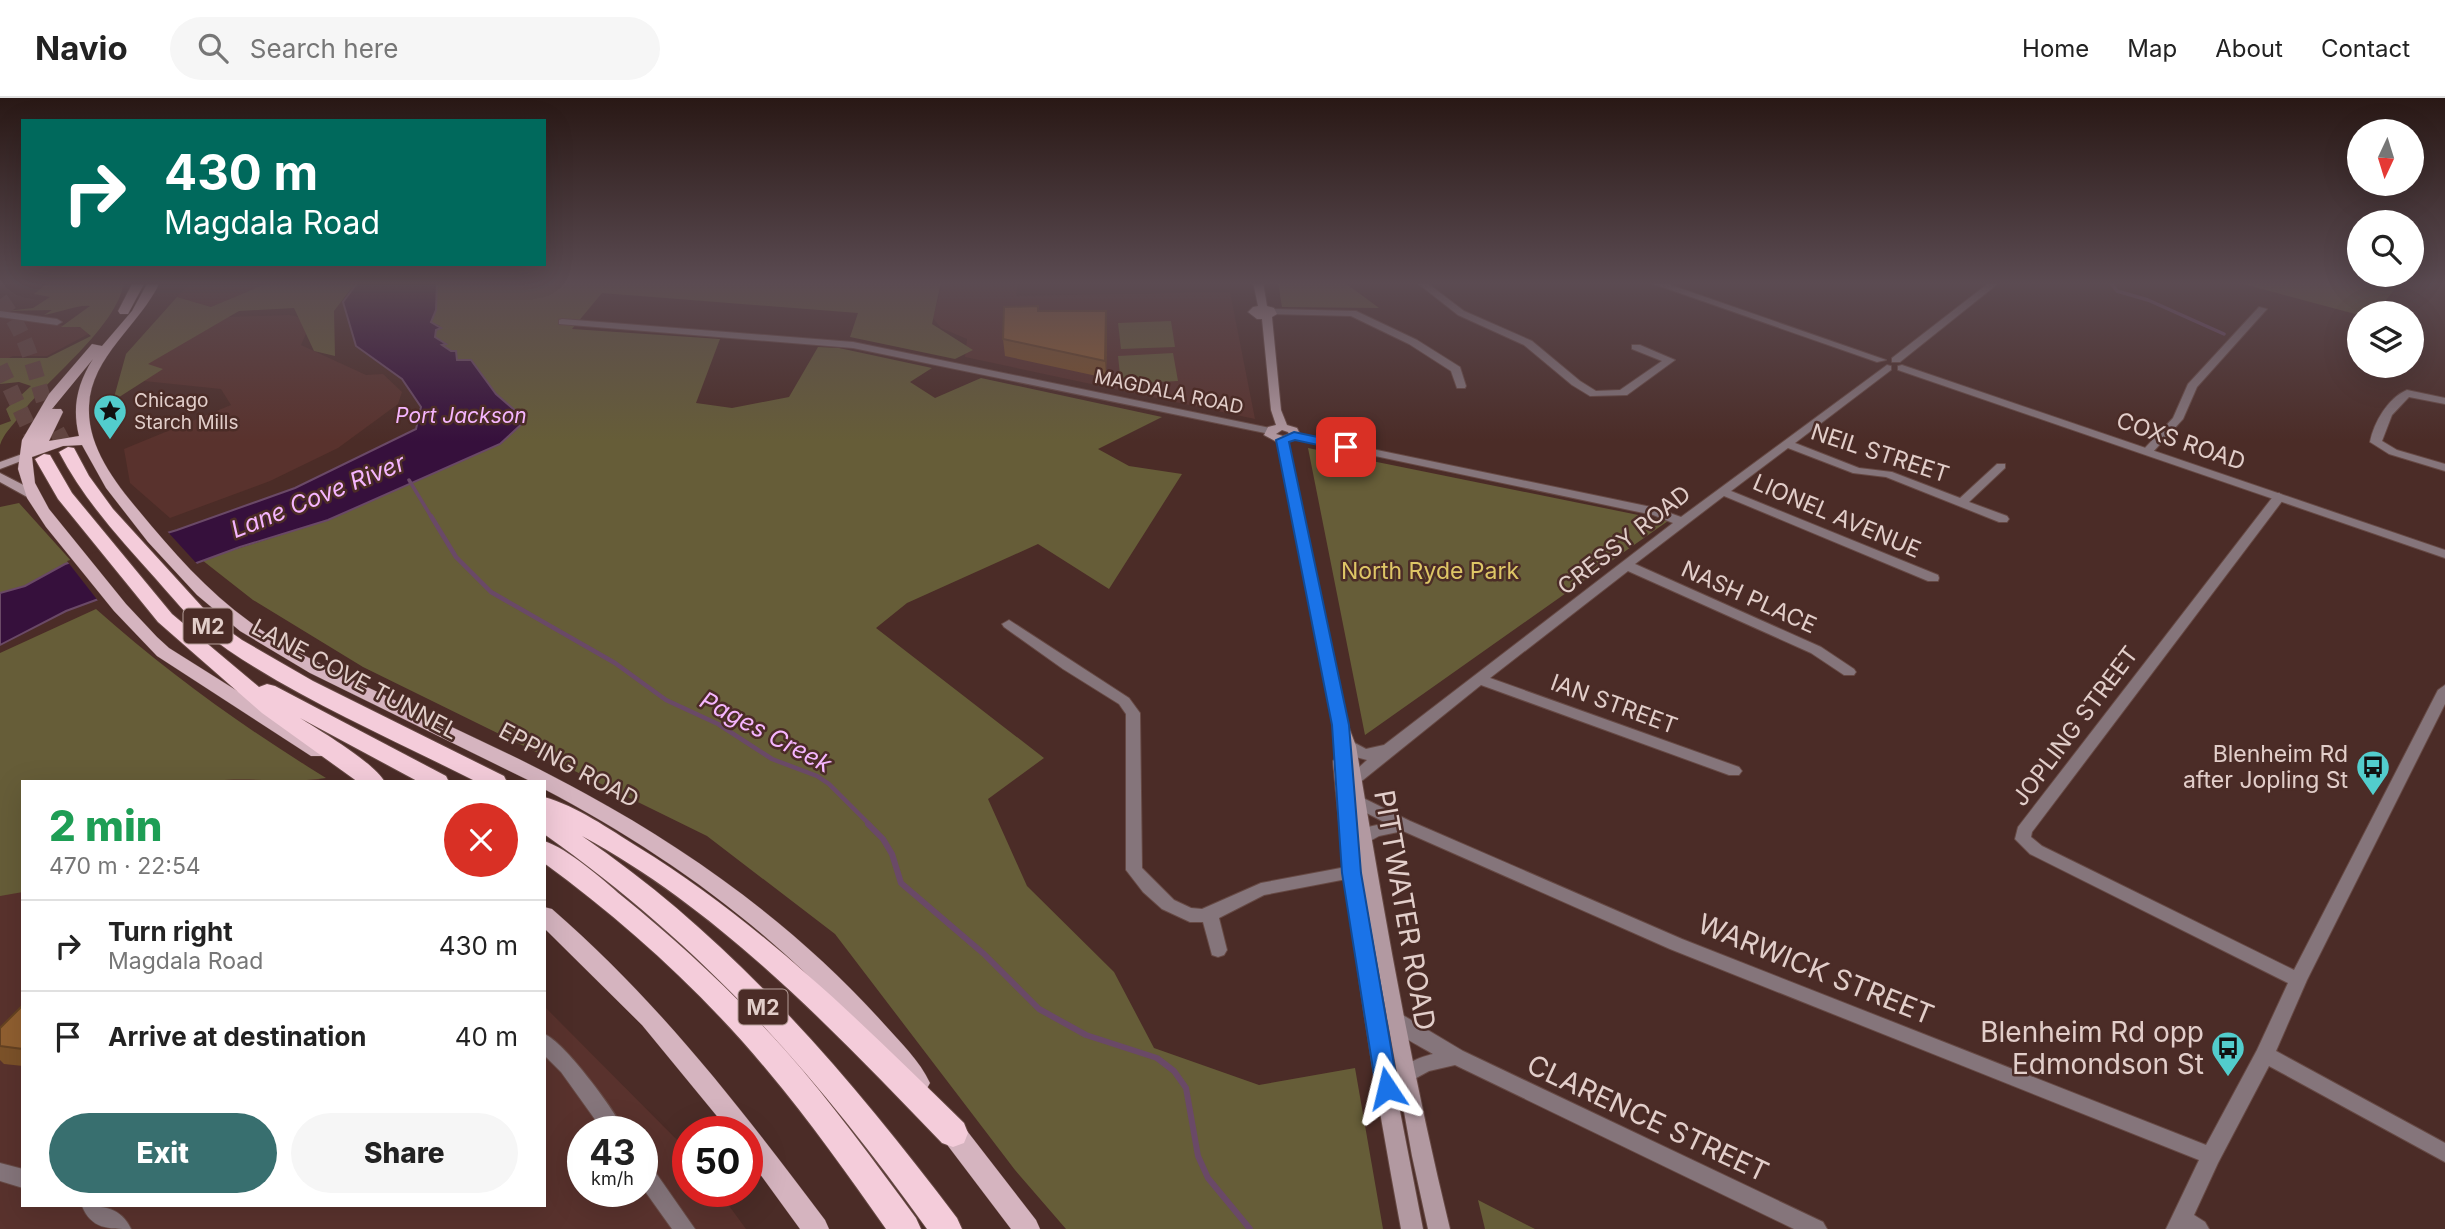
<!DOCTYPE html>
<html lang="en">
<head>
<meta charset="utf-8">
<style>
  :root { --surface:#fff; --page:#f6f6f6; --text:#222; --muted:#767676; --line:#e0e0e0; --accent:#386f6f }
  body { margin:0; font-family:Inter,sans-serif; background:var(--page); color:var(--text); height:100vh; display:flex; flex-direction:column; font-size:26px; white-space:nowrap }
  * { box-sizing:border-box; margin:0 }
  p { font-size:23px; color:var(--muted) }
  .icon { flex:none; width:38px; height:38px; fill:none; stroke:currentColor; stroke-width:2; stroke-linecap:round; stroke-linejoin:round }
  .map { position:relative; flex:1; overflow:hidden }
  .details { position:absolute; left:21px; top:682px; width:525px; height:427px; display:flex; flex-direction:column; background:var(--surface); border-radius:0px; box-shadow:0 7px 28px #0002 }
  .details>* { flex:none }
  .hud { position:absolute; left:21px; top:21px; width:525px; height:147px; border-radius:0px; box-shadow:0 7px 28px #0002; background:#00695c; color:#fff; overflow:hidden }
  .needle { width:46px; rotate:184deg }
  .tools { position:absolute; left:2347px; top:21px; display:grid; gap:14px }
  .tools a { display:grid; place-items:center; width:77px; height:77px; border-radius:50%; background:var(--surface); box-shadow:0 7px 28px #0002; font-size:35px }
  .speed { position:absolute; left:567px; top:1018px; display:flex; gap:14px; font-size:35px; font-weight:700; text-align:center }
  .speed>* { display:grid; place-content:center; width:91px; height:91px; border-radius:50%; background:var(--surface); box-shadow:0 7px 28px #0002; line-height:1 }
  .speed small { font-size:18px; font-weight:400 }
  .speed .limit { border:10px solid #d22; background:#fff; color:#111 }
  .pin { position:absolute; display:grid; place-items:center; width:60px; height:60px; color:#fff; margin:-30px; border-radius:14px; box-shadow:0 4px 10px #0006 }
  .me { position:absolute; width:77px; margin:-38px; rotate:350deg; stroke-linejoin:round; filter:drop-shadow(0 0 5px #0008) }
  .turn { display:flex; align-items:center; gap:24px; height:147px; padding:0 28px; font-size:32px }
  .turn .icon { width:91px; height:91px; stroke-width:2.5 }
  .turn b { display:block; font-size:49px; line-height:60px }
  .round { display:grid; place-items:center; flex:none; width:74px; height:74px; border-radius:37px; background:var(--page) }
  .overview { display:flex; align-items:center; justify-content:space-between; height:119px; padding:0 28px }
  h1 { font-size:42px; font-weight:800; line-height:52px; color:#1e9e55 }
  .action { display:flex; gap:14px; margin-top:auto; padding:14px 28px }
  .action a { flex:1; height:80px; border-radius:42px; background:var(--accent); color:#fff; font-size:28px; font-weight:800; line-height:80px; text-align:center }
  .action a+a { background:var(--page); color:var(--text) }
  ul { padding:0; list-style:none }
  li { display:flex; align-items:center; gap:21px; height:91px; padding:0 28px; border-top:2px solid var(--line) }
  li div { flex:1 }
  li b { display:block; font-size:26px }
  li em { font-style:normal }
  header { display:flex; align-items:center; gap:42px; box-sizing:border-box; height:98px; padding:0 35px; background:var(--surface); border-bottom:2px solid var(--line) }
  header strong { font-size:33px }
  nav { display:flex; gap:38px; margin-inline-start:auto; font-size:24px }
  .search { width:490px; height:63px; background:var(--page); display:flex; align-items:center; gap:18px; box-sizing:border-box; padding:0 24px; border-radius:38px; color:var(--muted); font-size:26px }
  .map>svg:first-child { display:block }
  .built { fill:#59322d; fill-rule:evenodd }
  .green { fill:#665d38 }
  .water { fill:#36103c; stroke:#6a4967; stroke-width:2 }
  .pier { fill:#4b2c27 }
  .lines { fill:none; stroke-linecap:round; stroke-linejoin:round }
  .stream-far2 { stroke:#6a4967; stroke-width:3.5 }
  .stream-far1 { stroke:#6a4967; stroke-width:4.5 }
  .stream { stroke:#6a4967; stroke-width:6 }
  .motorway-tunnel { stroke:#62443f; stroke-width:16; stroke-dasharray:16 8; stroke-linecap:butt }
  .minor-casing { stroke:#664944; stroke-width:2 }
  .tertiary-casing { stroke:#664944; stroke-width:2 }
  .secondary-casing { stroke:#664944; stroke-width:2 }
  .primary-casing { stroke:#664944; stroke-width:1 }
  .motorway-casing { stroke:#664944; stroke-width:2 }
  .minor { fill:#85757b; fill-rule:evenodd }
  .tertiary { fill:#85757b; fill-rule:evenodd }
  .secondary { fill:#b299a1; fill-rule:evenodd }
  .primary { fill:#d5b4bf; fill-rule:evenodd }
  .motorway { fill:#f4ccda; fill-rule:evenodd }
  .wall { fill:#7c5229 }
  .shaded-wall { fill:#654222 }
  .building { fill:#905f30; stroke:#654222; stroke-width:2 }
  .route { fill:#1a73e8; stroke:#114b97; stroke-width:2 }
  .labels { text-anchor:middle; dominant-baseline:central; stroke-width:5; stroke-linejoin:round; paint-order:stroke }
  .far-street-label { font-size:19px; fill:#e2ceca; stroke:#4b2c27 }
  .far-poi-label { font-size:19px; fill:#e2ceca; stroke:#4b2c27; text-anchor:start }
  .far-water-label { font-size:21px; font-style:italic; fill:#f5b5fe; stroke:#4b2c27 }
  .shield { fill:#4b2c27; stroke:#b59d99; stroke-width:2 }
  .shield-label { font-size:21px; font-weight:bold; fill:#e2ceca }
  .street-label { font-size:23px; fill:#e2ceca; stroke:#4b2c27 }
  .park-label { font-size:23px; fill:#dec666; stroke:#4b2c27 }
  .poi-label { font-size:23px; fill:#e2ceca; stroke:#4b2c27; text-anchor:end }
  .water-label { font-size:24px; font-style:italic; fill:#f5b5fe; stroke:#4b2c27 }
  .near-street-label { font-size:28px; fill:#e2ceca; stroke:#4b2c27 }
  .near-poi-label { font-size:28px; fill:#e2ceca; stroke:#4b2c27; text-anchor:end }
</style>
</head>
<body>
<header>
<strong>Navio</strong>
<div class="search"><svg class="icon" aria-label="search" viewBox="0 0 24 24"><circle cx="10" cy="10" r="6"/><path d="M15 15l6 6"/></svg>Search here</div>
<nav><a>Home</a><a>Map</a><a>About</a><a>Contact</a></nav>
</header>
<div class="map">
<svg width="2445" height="1131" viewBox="0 0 2445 1131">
  <rect width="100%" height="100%" fill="#4b2c27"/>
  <path class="built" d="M191,184H270L211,209L177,199Z
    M943,184H1018L1016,198L1230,194L1255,321L965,259L967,241L941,230L933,220Z
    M290,217L298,219L309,229L301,247L366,277L383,276L402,294L398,306L338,350L270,383L170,420L130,385L124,351L231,307L221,291L144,283L143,268L226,219Z
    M0,218L96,232L47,258H13L0,264Z
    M303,665L322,684H23V1108H544V908L688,1053V1094H719L746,1131H0V684L6,681ZM583,1034H642V1094H583Z"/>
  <path class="green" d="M43,184H124C117,230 46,281 18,320C11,330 4,335 0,347V327L11,323L6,311L31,288L19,284L0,286V260H47L91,238L80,229H61L90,208C79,206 58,215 44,217L52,212L6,213L33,210L50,199L34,196L46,186Z
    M270,184H356L334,213L335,258L314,253L294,210L239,213L148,266L163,271L113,303L126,256L177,199L211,209Z
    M437,184H941L932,226L973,252L955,261L850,239L858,215L602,195L572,231L720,241L696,305L732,310L789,299L818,249L839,250L932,270L910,284L935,300L981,280L1162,319L1098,351L1129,368L1182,376L1109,491L1038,446L907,505L876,530L1044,660L988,701L1027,788L1114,874L1154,950L1259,987L1355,970L1383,1131H1066L1015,1072L835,836L707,738L363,569L253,502L202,462L328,422L500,346L525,323L496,296L471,262L456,263L435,239L436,232L440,228L431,224L436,212Z
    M1278,184H1344L1379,210L1282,209Z
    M2236,184H2400L2376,215H2359V217Z
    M1171,223L1175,249L1121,251L1118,225Z
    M1173,255L1178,283L1121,286L1118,258Z
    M1308,350L1668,423L1365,637Z
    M19,405L74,466H65L25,488L0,495V409Z
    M96,511C168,575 243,629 326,680C284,686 245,678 206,684H23V794L0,798V555Z
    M1478,1102L1535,1131H1485Z"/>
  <path class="water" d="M358,184H437L436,212L431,224L441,230L436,232L435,239L446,246L442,247L451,253H456L457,262H471L496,296L526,322L500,346L328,422L240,449L66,513L0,547V495L25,488L65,466L177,432L295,390L416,331L421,309L402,281L356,248L343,204Z"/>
  <path class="pier" d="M166,432L198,467L99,504L67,463Z"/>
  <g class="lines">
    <path class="stream-far2" d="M2110,184L2117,193L2148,202L2224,236
      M409,382L432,420"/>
    <path class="stream-far1" d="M431,418L456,459L491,494L615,565L666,602L718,626L772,661L817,678L829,686L870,727"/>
    <path class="stream" d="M868,726L883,741L892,756L901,785L984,856L1039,911L1086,937L1157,960L1174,973L1186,990L1198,1058L1208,1080L1250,1131"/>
    <path class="motorway-tunnel" d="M0,201C30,242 31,264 46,310C52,325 61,340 68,354
      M0,268L41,356"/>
    <g class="minor-casing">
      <path id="minor" d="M1416,184H1426L1464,213L1532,243L1580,283L1596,293L1620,292L1662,263L1632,251V247H1640L1675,262L1627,297L1590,298L1572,287L1524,247L1458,217Z
        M1648,184H1662L1886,262L1877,264Z
        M1990,184H2000L1900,264H1892V260Z
        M2259,209L2267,211L2197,289L2183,321L2152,355H2144V351L2173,320L2188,286Z
        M1273,211L1356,213L1417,242L1460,269L1466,288L1465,290H1457L1451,273L1409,246L1351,218L1270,216L1268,214Z
        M0,213L57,221L62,224L57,227L0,219Z
        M562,221L853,244L1270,330L1276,333L1270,336L853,250L559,226V222Z
        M1887,267L1891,268V272L1795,345L1859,370L1892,374L1960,400L1997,366H2005V370L1969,404L2007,418L2009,421L2007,424H1999L1886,379L1853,375L1788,350L1731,393L1938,477L1939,480L1938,483H1928L1724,398L1635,466L1821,549L1854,571L1856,574L1854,577H1844L1811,555L1628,473L1490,580L1739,669L1742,673L1739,677H1729L1481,587L1358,686H1348L1345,682L1367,662L1352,658L1340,648L1343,644H1353L1366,651L1384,647L1673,425L1653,417L1295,341L1289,338L1291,336L1295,335L1656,410L1681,419Z
        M2407,292L2445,300V306L2409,299L2392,317L2382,343L2397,352L2445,366V373L2389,356L2370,344C2374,324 2388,300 2407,292Z
        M2279,395L2285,399L2283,402L2032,734L2031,739L2042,748L2294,872L2438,592L2445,587V606L2307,882L2276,953L2445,1045V1064L2269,968L2218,1065L2194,1117L2205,1124L2209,1131H2166L2199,1062L1670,851L1403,733L1379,738L1363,747L1357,745L1355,741L1368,729L1386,725L1351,707L1349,703L1351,699L1357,697L1410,723L1682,841L2206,1047L2257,952L2288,885L2030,756L2015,741L2018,729L2275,396Z
        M1009,522L1129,600L1140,615L1142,770L1174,802L1191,810L1202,811L1261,785L1346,769C1351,761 1354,756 1364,760L1366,764L1357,779L1264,797L1219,820L1227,852L1224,857L1218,859L1212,857L1203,824H1190L1162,811L1143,794L1126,772V616L1119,606L1063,571L1004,529L1002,526Z
        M1396,913L1463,953L1823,1124L1827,1131H1794L1455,967L1429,973L1407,985L1400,983L1397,977C1403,965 1421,959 1433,956C1418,947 1395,937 1387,921L1389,915Z
        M544,936C564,943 616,1014 625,1034H604L561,974L544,957Z
        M642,1063L649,1065L695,1131H672L642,1089Z
        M0,1065L23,1071V1090L0,1083Z
        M82,1108C103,1108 121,1109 131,1131C109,1131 91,1131 82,1108Z"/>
    </g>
    <g class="tertiary-casing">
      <path id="tertiary" d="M1902,267L2445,452V460L1898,272V268Z"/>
    </g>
    <g class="secondary-casing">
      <path id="secondary" d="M1253,184H1263L1267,208L1274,210L1277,216L1272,219L1281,312L1287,327L1297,330L1301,338L1288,344L1348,627L1356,648C1383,810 1411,971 1450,1131H1428L1412,1058L1362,780L1389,957L1423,1131H1401C1372,976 1347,820 1333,663L1336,659L1342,658L1334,627L1277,344L1264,337L1268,329L1276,327L1271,312L1262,221H1257L1248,214L1253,209L1258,208ZM1282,332L1288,334L1289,336L1283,338L1276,336Z
        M25,355L29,356V360L0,371V364Z
        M0,375L37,394L39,397L33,401L29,400L0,384Z"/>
    </g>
    <g class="primary-casing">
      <path id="primary" d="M133,184H145L128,216H120L118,213Z
        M148,184H160C140,227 91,258 89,308C87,348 114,383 139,413C172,453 207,493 250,524C285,550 326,568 365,588C439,624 514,656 586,696C696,756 800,832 884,926C900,944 920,963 930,985L926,992L918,996C902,990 868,940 854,925C833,901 810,879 786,857C713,791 631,737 544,691V684H532L310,575L240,533L197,497L148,444L106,390L82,347L63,348L32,359L35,385L49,411L126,506L157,539L169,550L325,648L327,653L325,658H311L157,558L114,513L46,429L27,400L18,371L22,342L49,296L92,246L102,248L132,213ZM93,261C77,286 72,310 79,338L49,343L63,314L61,311H52Z
        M544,809L552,811C660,905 739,1008 825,1122L829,1131H800L747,1058V1034H730L642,927L544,830Z
        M948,1017L957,1020L1036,1122L1040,1131H1011L939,1036L936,1028L939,1020Z"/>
    </g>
    <g class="motorway-casing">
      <path id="motorway" d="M68,349L74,350L89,378L113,411L215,523L242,542L313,583L504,678L507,684H477C394,642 305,604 228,552C199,532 178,506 156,481C120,441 84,402 59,354Z
        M44,356L50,357L72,395L172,516L259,589L267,586L275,588L446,678L449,684H419L300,620C322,634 372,663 385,684H358L262,615L158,524L58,401L35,361Z
        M544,699C577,708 609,731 638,749C760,824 862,925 964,1025L968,1035L964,1045L953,1049L942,1045C834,933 721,813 582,738C732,840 849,977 957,1120L962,1131H927C815,975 703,848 544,736Z
        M544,743C569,751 602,781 622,798C680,845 735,896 785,952C832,1005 874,1063 916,1120L921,1131H886C848,1077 810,1023 767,972C702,894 626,825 544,765Z"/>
    </g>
    <use href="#minor" class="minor"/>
    <use href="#tertiary" class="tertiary"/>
    <use href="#secondary" class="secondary"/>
    <use href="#primary" class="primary"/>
    <use href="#motorway" class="motorway"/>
  </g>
  <path class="wall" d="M1038,213L1107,230L1106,280L1005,258L1003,241Z
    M23,907V968L4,966L0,962V930Z"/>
  <path class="shaded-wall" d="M1106,213L1107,230L1106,280L1105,263Z"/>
  <path class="building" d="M1038,208V213H1106L1105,263L1003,241L1004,209Z
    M23,907V951L0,948V930Z"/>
  <linearGradient id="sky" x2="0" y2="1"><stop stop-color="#291815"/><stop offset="0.54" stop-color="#5b4b52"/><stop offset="1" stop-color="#5b4b52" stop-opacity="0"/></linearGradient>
  <rect width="2445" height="343" fill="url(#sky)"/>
  <path class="route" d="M1294,334L1351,346L1353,349L1346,353L1295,342L1289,344L1349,627L1361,775L1398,990L1395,997L1387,1000L1379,997L1376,990L1342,775L1332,627L1276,342Z"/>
  <defs>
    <g id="sight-pin" transform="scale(1.75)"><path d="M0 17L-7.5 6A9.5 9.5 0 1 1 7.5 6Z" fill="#52cdcd" stroke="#4b2c27"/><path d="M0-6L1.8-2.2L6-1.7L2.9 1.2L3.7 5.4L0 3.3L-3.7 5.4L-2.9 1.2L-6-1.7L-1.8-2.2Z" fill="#111"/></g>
    <g id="bus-pin" transform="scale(1.75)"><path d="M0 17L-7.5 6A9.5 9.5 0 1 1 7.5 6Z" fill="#52cdcd" stroke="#4b2c27"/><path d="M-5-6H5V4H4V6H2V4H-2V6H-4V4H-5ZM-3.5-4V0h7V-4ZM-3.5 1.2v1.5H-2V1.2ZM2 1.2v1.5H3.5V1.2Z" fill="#111"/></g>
  </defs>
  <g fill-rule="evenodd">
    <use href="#sight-pin" x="110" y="313"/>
    <use href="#bus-pin" x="2373" y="669"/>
    <use href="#bus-pin" x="2228" y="950"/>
  </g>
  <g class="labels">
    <g class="far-street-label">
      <text transform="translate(1169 294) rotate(12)">MAGDALA ROAD</text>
    </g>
    <g class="far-poi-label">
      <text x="134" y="302">Chicago<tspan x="134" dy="22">Starch Mills</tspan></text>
    </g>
    <g class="far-water-label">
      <text x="461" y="317">Port Jackson</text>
    </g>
    <g class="shield">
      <rect x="183.5" y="510.5" width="49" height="35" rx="5"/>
      <rect x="738.5" y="891.5" width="49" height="35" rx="5"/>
    </g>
    <g class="shield-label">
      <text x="208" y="528">M2</text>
      <text x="763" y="909">M2</text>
    </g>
    <g class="street-label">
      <text transform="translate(2181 343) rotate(19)">COXS ROAD</text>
      <text transform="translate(1880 355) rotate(18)">NEIL STREET</text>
      <text transform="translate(1837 418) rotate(23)">LIONEL AVENUE</text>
      <text transform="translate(1624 442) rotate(-38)">CRESSY ROAD</text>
      <text transform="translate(1749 499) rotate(24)">NASH PLACE</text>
      <text transform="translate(355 581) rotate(28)">LANE COVE TUNNEL</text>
      <text transform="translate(1614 606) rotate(20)">IAN STREET</text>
      <text transform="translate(2075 628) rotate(-53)">JOPLING STREET</text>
      <text transform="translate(569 667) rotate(28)">EPPING ROAD</text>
    </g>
    <g class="park-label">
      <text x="1430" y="473">North Ryde Park</text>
    </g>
    <g class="poi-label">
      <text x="2348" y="656">Blenheim Rd<tspan x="2348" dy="26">after Jopling St</tspan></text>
    </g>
    <g class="water-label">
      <text transform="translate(318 398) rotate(-22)">Lane Cove River</text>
      <text transform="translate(766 634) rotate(28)">Pages Creek</text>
    </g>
    <g class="near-street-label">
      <text transform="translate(1405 812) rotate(80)">PITTWATER ROAD</text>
      <text transform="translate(1816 871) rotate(22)">WARWICK STREET</text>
      <text transform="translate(1648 1020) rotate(25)">CLARENCE STREET</text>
    </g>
    <g class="near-poi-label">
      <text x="2204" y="934">Blenheim Rd opp<tspan x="2204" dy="32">Edmondson St</tspan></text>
    </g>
  </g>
</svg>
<div class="tools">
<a><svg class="needle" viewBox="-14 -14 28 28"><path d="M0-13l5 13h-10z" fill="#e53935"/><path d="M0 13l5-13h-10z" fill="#767676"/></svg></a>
<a><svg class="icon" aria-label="search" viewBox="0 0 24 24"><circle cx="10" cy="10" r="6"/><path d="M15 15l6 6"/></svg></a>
<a><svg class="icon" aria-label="layers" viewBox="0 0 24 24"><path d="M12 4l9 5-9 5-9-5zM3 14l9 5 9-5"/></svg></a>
</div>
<div class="speed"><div>43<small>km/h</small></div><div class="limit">50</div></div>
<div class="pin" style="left:1346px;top:349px;background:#d93025"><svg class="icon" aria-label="arrive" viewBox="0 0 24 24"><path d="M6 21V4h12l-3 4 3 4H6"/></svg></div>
<svg class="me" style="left:1387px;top:990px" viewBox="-20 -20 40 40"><path d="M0-17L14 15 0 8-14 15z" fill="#1a73e8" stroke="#fff" stroke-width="4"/></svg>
<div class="hud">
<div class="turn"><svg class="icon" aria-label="right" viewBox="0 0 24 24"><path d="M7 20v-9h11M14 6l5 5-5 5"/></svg><div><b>430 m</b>Magdala Road</div></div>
</div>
<section class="details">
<div class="overview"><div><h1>2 min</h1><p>470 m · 22:54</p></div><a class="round" style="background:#d93025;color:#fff"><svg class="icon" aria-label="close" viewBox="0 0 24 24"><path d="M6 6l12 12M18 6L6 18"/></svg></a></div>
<ul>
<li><svg class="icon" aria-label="right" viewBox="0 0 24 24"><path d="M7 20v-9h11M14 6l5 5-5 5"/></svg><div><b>Turn right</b><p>Magdala Road</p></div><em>430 m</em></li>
<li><svg class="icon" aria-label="arrive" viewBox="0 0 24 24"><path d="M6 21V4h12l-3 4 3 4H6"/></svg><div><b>Arrive at destination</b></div><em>40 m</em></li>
</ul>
<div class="action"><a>Exit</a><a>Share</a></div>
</section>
</div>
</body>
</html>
